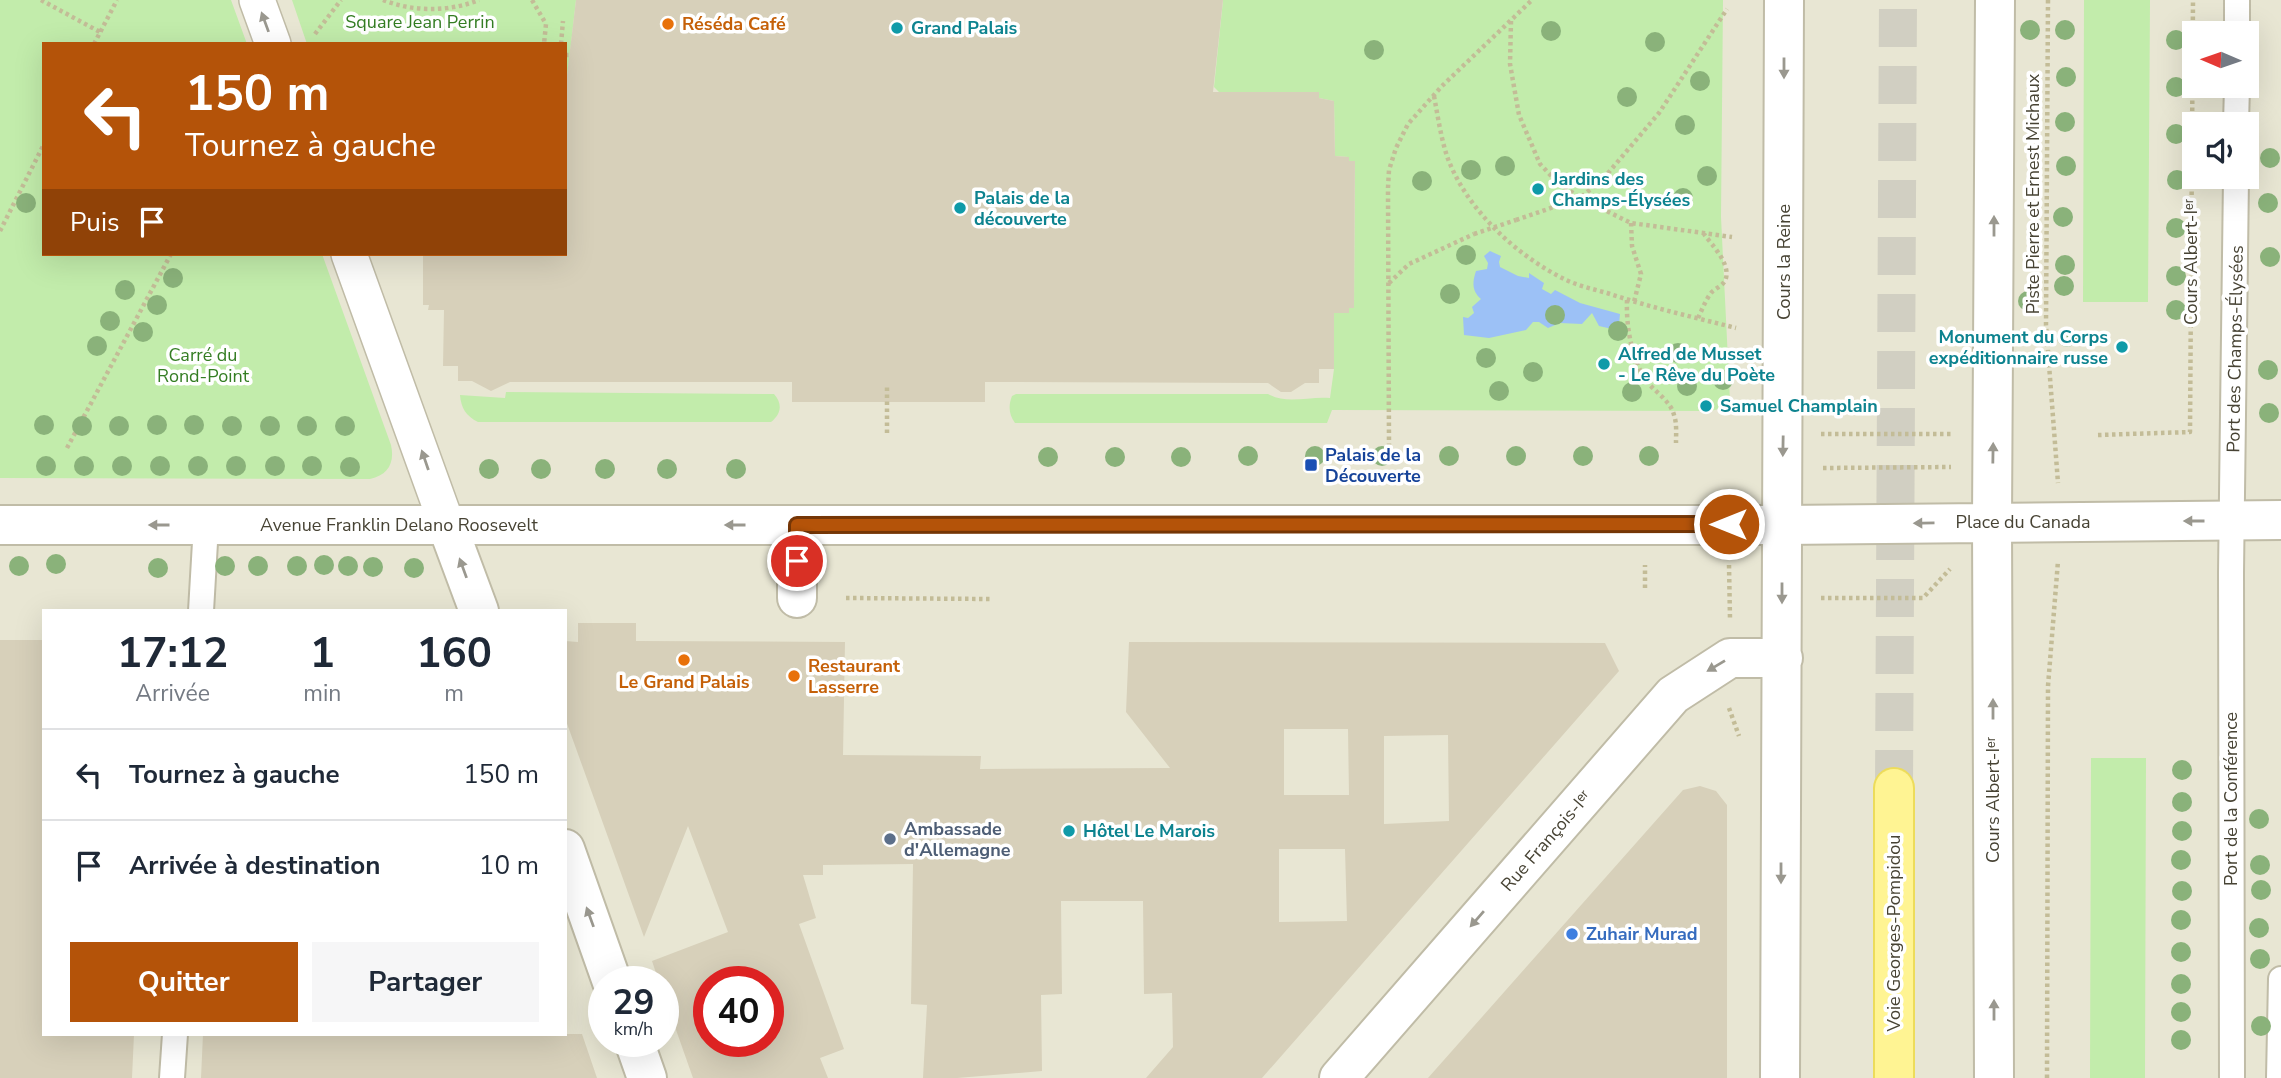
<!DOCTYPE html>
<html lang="fr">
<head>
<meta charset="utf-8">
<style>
  :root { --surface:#fff; --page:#f6f6f7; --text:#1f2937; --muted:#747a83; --line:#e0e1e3; --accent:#b45309 }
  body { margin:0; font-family:"Nunito Sans",sans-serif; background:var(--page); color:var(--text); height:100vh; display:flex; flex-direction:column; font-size:26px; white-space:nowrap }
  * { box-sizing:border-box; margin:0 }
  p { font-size:23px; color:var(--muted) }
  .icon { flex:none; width:38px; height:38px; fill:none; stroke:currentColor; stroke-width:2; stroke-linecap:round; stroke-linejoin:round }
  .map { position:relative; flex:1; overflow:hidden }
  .details { position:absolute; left:42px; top:609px; width:525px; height:427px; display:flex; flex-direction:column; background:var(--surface); border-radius:0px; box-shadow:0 7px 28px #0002 }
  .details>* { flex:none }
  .top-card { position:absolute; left:42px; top:42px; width:525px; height:214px; border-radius:0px; box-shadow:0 7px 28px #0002; background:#b45309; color:#fff; overflow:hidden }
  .needle { width:46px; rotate:272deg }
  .fabs { position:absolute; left:2182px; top:21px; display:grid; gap:14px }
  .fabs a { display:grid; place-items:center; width:77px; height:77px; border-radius:0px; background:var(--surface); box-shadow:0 7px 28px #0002; font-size:35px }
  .speed { position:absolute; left:588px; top:966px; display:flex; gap:14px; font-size:35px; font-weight:700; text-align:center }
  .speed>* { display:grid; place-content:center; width:91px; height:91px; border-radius:50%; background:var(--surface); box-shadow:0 7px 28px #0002; line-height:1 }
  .speed small { font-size:18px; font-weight:400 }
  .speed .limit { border:10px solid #d22; background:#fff; color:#111 }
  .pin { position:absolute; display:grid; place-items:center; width:60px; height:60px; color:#fff; margin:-30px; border:4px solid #fff; border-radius:50%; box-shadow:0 2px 7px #0007 }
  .me { position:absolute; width:77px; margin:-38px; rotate:270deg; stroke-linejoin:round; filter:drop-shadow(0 0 5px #0008) }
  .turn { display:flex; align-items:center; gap:24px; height:147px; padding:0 28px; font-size:32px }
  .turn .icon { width:91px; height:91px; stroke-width:2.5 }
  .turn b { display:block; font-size:49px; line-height:60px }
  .then { display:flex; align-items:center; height:66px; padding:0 28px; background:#0003; gap:14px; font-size:26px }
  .eta { display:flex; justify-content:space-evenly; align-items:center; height:119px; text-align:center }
  .eta b { font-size:42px; font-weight:700; line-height:49px }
  .primary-button { display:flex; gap:14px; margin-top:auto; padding:14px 28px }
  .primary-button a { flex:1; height:80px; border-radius:0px; background:var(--accent); color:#fff; font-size:28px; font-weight:700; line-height:80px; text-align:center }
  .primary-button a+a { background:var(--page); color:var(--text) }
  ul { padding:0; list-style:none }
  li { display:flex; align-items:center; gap:21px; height:91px; padding:0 28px; border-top:2px solid var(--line) }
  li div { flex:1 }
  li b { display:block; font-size:26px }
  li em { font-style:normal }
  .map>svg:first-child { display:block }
  .residential { fill:#e8e6d3; fill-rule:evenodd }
  .green { fill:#c2ecab }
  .water { fill:#9cc1f6 }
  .building { fill:#d7d0ba; fill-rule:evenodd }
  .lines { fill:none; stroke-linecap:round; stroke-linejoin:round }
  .primary-tunnel { stroke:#d1cfc2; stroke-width:38; stroke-dasharray:38 19; stroke-linecap:butt }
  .service-casing { stroke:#c0bca7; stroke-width:28 }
  .pedestrian-casing { stroke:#c0bca7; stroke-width:38 }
  .minor-casing { stroke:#c0bca7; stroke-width:42 }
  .tertiary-casing { stroke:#c0bca7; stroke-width:42 }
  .primary-casing { stroke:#eddc5a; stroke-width:42 }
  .path { stroke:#c3bc97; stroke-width:4.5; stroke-dasharray:3.5 3.5; stroke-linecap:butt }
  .service { stroke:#fff; stroke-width:24 }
  .pedestrian { stroke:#fff; stroke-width:35 }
  .minor { stroke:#fff; stroke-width:38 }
  .tertiary { stroke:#fff; stroke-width:38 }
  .primary { stroke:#fff493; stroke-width:38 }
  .path-bridge { stroke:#c3bc97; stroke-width:4.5; stroke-dasharray:3.5 3.5; stroke-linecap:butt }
  .tree { fill:#8ab27a }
  .oneway { fill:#9a988f }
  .route-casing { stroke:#753606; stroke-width:18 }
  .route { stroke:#b45309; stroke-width:12 }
  .food-dot { fill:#e8710a; stroke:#fff; stroke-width:2.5 }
  .culture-dot { fill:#0f9aa8; stroke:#fff; stroke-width:2.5 }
  .transit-dot { fill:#1a4fb4; stroke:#fff; stroke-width:2.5 }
  .service-dot { fill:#5c6f8a; stroke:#fff; stroke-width:2.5 }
  .shop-dot { fill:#3f7fe0; stroke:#fff; stroke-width:2.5 }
  .labels { text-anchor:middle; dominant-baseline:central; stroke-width:7; stroke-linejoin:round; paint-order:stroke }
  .park-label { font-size:18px; fill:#347d23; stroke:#fff }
  .food-label { font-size:18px; font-weight:bold; fill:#c56008; stroke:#fff; text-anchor:start }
  .culture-label { font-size:18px; font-weight:bold; fill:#0d838f; stroke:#fff; text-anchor:start }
  .street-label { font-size:18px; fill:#474334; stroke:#fff }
  .transit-label { font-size:18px; font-weight:bold; fill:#164399; stroke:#fff; text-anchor:start }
  .service-label { font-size:18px; font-weight:bold; fill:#4e5e75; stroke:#fff; text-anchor:start }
  .shop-label { font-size:18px; font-weight:bold; fill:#366cbe; stroke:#fff; text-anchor:start }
</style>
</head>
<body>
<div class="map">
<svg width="2281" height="1078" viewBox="0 0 2281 1078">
  <rect width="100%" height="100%" fill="#f4f2e5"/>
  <path class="residential" d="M0,0H2281V1078H0ZM2194,33H2247V86H2194ZM44,44H565V254H44ZM2194,124H2247V177H2194ZM44,611H565V1034H44ZM604,982H663V1041H604ZM709,982H768V1041H709Z"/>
  <path class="green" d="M0,0H231L247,44H44V254H322L391,445C395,463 388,475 370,479L0,478Z
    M292,0H576L566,88L565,44H307Z
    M1223,0H1723L1721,217L1730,401L1724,408L1710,411L1332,410L1327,423H1015C1009,415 1008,406 1012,396L1016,394H1268C1287,405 1309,396 1330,398L1334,369V313H1349V308H1354L1355,162L1349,161L1348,157L1335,156L1334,101L1319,98V92L1221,94L1214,87Z
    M2084,0H2150L2148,302H2083Z
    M506,392L774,394C783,404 781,414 771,422H478C466,416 461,408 460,395L505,398Z
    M2091,758H2146L2145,1078H2090Z"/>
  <path class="water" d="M1490,251L1501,256L1499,262L1500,267L1518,276L1529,278V273L1544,283L1542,289L1551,294L1555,290L1580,303L1620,314L1619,324L1612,329L1599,326L1592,313L1582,324L1560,323L1548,328L1539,322H1533L1526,330L1489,338L1464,335L1463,317L1468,318L1474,313L1472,307L1481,299C1472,291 1472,283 1476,271L1487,269L1488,263L1484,256Z"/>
  <path class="building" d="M576,0H1223L1213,92H1319V98L1334,101L1335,156L1349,157V161H1355L1354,308H1349V313H1334V369H1319V383H1305L1291,392H1281L1268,383L985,382V402H792V382H510L491,391L472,381H458V366H443L444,310H428L429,305H423V254H565V92Z
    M578,623H636V641L845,642L843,755L981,756L980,769L1170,768L1126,712L1129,642L1605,643L1619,671L1262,1078H1146L1173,1047L1172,993L1144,994L1143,901H1061L1062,994L1041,995L1042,1071L957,1078H923L927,1005L911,1004L913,864L823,865V875H803L816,918L799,924L844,1049L820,1058L828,1078H693L663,993V982H659L652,961L728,932L688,826L644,937L565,718V641L578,642ZM1284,729H1348L1349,795H1284ZM1448,735L1449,821L1384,824V736ZM1279,849H1345L1347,921L1279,922ZM709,982H768V1041H709Z
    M0,640H44V1034H134L132,1078H0Z
    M1700,786L1716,791L1727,805V1078H1428L1683,790Z
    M203,1034H582L597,1078H201Z"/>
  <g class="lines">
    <path class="primary-tunnel" d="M1894,788L1898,0"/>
    <g class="service-casing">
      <path id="service" d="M2237,33V0
        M2236,124L2237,86
        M201,611L206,525
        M172,1078L175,1034
        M2232,1078L2231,573L2236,177
        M2279,1078L2281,979"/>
    </g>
    <g class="pedestrian-casing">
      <path id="pedestrian" d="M257,0L273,44
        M349,254L447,525"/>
    </g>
    <g class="minor-casing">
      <path id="minor" d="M447,525L479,611
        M797,525V598
        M565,849L612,982
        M634,1041L647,1078
        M1339,1078L1673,695L1730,658H1783
        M1780,1078L1784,0"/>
    </g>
    <g class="tertiary-casing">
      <path id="tertiary" d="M0,525H1783L2281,520
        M1994,1078L1992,522L1995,0"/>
    </g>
    <g class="primary-casing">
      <path id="primary" d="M1894,1078V788"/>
    </g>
    <path class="path" d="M41,0L100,32
      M383,0C413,12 449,12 479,0
      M532,0L546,24L544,44
      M2048,0L2046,325L2058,483
      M1511,21L1510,64L1519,115L1540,164L1557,182L1580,198L1631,223L1732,237
      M315,34L341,0
      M94,44L117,0
      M561,44L563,21
      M565,55H570
      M1434,96C1438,117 1441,139 1448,159C1468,211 1517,256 1566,280C1579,286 1593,289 1607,293C1649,307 1693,317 1736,328
      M1516,220L1580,198L1603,179L1659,113L1727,9
      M1631,223L1632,246L1641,274L1634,302
      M0,231L44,144
      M1389,283L1409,264L1474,234
      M1627,300C1626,325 1631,354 1643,376C1651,390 1670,399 1674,415C1677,423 1676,435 1676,443
      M1698,318C1702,310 1705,301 1711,293C1715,288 1724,286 1726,278C1730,263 1712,245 1704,234
      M887,433V387
      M1821,434H1952
      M2098,435L2190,432L2193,0
      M1389,447L1388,188L1389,170L1396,148L1408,124L1442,86L1532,0
      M67,448L171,254
      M1823,468L1951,467
      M1729,565L1730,619
      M1645,588V565
      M846,598L990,599
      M1821,598H1923L1950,569
      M1729,708L1739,736
      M2047,1078L2048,686L2058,561"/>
    <use href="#service" class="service"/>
    <use href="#pedestrian" class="pedestrian"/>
    <use href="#minor" class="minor"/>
    <use href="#tertiary" class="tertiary"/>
    <use href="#primary" class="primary"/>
    <path class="path-bridge" d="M1474,234L1516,220"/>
  </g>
  <g class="tree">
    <circle cx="2030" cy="30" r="10"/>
    <circle cx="2065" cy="30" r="10"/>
    <circle cx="1551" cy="31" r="10"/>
    <circle cx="2176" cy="40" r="10"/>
    <circle cx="1655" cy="42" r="10"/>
    <circle cx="1374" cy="50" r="10"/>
    <circle cx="2066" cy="77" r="10"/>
    <circle cx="1700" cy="81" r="10"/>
    <circle cx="2176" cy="87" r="10"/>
    <circle cx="1627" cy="97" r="10"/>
    <circle cx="2065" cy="122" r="10"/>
    <circle cx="1685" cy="125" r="10"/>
    <circle cx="2176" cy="134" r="10"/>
    <circle cx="2270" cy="158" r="10"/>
    <circle cx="1505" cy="166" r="10"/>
    <circle cx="2066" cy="166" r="10"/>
    <circle cx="1471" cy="170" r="10"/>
    <circle cx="1707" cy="176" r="10"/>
    <circle cx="2177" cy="180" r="10"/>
    <circle cx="1422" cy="181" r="10"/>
    <circle cx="1683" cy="198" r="10"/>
    <circle cx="26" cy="203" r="10"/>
    <circle cx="2268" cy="203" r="10"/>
    <circle cx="2063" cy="217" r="10"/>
    <circle cx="2176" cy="228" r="10"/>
    <circle cx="1466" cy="255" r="10"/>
    <circle cx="2270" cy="257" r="10"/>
    <circle cx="2065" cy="265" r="10"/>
    <circle cx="2176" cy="276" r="10"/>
    <circle cx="173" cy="278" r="10"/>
    <circle cx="2064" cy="286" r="10"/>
    <circle cx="125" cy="290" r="10"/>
    <circle cx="1450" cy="294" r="10"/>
    <circle cx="2028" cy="301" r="10"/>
    <circle cx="157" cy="305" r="10"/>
    <circle cx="2176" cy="310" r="10"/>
    <circle cx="1555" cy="315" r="10"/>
    <circle cx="110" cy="321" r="10"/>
    <circle cx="1618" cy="331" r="10"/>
    <circle cx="143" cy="332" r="10"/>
    <circle cx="2067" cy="337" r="10"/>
    <circle cx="97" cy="346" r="10"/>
    <circle cx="1678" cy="353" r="10"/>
    <circle cx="1486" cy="358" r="10"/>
    <circle cx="2268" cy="370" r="10"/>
    <circle cx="1533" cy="372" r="10"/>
    <circle cx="1723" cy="380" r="10"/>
    <circle cx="1687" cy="386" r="10"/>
    <circle cx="1499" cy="391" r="10"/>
    <circle cx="1632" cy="392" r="10"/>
    <circle cx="2269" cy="413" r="10"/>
    <circle cx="44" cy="425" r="10"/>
    <circle cx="157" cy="425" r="10"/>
    <circle cx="194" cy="425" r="10"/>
    <circle cx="82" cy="426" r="10"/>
    <circle cx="119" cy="426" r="10"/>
    <circle cx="232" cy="426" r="10"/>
    <circle cx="270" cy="426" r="10"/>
    <circle cx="307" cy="426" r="10"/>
    <circle cx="345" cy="426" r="10"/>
    <circle cx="1248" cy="456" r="10"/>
    <circle cx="1315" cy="456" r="10"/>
    <circle cx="1382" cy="456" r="10"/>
    <circle cx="1449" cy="456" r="10"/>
    <circle cx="1516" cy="456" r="10"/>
    <circle cx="1583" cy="456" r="10"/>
    <circle cx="1649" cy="456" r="10"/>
    <circle cx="1048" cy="457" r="10"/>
    <circle cx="1115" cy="457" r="10"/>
    <circle cx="1181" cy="457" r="10"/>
    <circle cx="46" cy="466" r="10"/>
    <circle cx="84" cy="466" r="10"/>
    <circle cx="122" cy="466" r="10"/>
    <circle cx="160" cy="466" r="10"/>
    <circle cx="198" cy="466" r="10"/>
    <circle cx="236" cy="466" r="10"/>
    <circle cx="275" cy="466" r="10"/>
    <circle cx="312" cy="466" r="10"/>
    <circle cx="350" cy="467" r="10"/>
    <circle cx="489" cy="469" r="10"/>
    <circle cx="541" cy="469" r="10"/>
    <circle cx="605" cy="469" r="10"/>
    <circle cx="667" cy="469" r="10"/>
    <circle cx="736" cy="469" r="10"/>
    <circle cx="56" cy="564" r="10"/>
    <circle cx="324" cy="565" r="10"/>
    <circle cx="19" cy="566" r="10"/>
    <circle cx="225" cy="566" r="10"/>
    <circle cx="258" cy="566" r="10"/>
    <circle cx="297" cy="566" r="10"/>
    <circle cx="348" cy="566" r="10"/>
    <circle cx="373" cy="567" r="10"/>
    <circle cx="158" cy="568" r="10"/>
    <circle cx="414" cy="568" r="10"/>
    <circle cx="2182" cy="770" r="10"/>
    <circle cx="2182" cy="802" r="10"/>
    <circle cx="2259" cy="819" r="10"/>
    <circle cx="2182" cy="831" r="10"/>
    <circle cx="2181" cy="860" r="10"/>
    <circle cx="2260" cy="865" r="10"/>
    <circle cx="2261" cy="890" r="10"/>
    <circle cx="2182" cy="891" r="10"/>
    <circle cx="2181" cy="920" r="10"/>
    <circle cx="2259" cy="928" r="10"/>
    <circle cx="2181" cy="952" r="10"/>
    <circle cx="2260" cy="959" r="10"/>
    <circle cx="2181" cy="984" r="10"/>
    <circle cx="2181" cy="1012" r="10"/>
    <circle cx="2261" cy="1026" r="10"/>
    <circle cx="2181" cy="1040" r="10"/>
  </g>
  <defs><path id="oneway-solid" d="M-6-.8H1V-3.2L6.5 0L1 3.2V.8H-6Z" transform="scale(1.75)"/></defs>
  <g class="oneway">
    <use href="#oneway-solid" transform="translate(265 22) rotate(-110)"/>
    <use href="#oneway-solid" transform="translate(1784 68) rotate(90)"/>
    <use href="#oneway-solid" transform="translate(1994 226) rotate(-90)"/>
    <use href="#oneway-solid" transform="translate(1783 446) rotate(91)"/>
    <use href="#oneway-solid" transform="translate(1993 453) rotate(-89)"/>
    <use href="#oneway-solid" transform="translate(425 460) rotate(-109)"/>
    <use href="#oneway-solid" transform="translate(2194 521) rotate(180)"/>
    <use href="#oneway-solid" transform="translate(1924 523) rotate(179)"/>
    <use href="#oneway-solid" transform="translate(159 525) rotate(180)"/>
    <use href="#oneway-solid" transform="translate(735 525) rotate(-180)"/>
    <use href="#oneway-solid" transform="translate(463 568) rotate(-110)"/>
    <use href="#oneway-solid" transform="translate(1782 593) rotate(90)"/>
    <use href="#oneway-solid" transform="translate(1716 666) rotate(149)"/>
    <use href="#oneway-solid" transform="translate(1993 709) rotate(-90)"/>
    <use href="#oneway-solid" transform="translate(1781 873) rotate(90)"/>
    <use href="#oneway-solid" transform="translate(590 917) rotate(-110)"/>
    <use href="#oneway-solid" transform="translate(1477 919) rotate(131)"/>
    <use href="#oneway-solid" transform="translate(1994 1010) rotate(-90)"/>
  </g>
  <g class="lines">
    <g class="route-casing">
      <path id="route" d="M797,561V525L1729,524"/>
    </g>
    <use href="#route" class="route"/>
  </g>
  <g class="food-dot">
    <circle cx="668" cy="24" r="7"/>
    <circle cx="684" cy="660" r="7"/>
    <circle cx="794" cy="676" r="7"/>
  </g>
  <g class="culture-dot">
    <circle cx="897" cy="28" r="7"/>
    <circle cx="1538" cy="189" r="7"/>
    <circle cx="960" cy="208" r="7"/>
    <circle cx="2122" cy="347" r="7"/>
    <circle cx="1604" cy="364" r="7"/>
    <circle cx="1706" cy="406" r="7"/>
    <circle cx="1069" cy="831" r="7"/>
  </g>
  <rect class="transit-dot" x="1304" y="458" width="14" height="14" rx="3.5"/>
  <circle class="service-dot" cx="890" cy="839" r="7"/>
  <circle class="shop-dot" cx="1572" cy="934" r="7"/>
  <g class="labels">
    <g class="park-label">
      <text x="420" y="22">Square Jean Perrin</text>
      <text x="203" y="355">Carré du<tspan x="203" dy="21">Rond-Point</tspan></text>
    </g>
    <g class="food-label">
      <text x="682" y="24">Réséda Café</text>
      <text x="808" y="666">Restaurant<tspan x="808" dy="21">Lasserre</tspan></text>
      <text x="684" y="682" text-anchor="middle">Le Grand Palais</text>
    </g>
    <g class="culture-label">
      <text x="911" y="28">Grand Palais</text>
      <text x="1552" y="179">Jardins des<tspan x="1552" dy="21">Champs-Élysées</tspan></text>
      <text x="974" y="198">Palais de la<tspan x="974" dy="21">découverte</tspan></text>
      <text x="2108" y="337" text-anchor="end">Monument du Corps<tspan x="2108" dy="21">expéditionnaire russe</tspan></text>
      <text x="1618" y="354">Alfred de Musset<tspan x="1618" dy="21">- Le Rêve du Poète</tspan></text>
      <text x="1720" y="406">Samuel Champlain</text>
      <text x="1083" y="831">Hôtel Le Marois</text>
    </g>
    <g class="street-label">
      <text transform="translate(2033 194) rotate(-90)">Piste Pierre et Ernest Michaux</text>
      <text transform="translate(1784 262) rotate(-90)">Cours la Reine</text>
      <text transform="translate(2191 262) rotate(-90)">Cours Albert-Iᵉʳ</text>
      <text transform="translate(2235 349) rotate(-89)">Port des Champs-Élysées</text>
      <text x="2023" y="522">Place du Canada</text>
      <text x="399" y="525">Avenue Franklin Delano Roosevelt</text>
      <text transform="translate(2231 799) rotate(-90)">Port de la Conférence</text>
      <text transform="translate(1993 800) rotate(-90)">Cours Albert-Iᵉʳ</text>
      <text transform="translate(1546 841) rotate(-49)">Rue François-Iᵉʳ</text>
      <text transform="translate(1894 933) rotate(-90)">Voie Georges-Pompidou</text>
    </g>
    <g class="transit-label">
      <text x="1325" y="455">Palais de la<tspan x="1325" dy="21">Découverte</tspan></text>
    </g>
    <g class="service-label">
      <text x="904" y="829">Ambassade<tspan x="904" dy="21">d'Allemagne</tspan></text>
    </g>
    <g class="shop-label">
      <text x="1586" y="934">Zuhair Murad</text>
    </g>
  </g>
</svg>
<div class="fabs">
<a><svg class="needle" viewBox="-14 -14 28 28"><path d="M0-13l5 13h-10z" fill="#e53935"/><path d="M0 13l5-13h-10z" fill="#747a83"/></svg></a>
<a><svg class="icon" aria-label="sound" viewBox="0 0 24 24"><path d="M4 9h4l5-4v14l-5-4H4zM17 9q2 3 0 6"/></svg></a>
</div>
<div class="speed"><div>29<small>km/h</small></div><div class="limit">40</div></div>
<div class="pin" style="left:797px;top:561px;background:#d93025"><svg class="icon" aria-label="arrive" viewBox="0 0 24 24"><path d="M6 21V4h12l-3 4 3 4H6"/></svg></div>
<svg class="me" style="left:1729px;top:524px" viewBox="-20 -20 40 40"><circle r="17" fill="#b45309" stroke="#fff" stroke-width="3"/><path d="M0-11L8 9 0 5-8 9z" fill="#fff"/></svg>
<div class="top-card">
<div class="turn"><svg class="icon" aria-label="left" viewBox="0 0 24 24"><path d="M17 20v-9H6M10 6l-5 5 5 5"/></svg><div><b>150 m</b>Tournez à gauche</div></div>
<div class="then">Puis<svg class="icon" aria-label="arrive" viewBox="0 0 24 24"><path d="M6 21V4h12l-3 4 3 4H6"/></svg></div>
</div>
<section class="details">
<div class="eta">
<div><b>17:12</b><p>Arrivée</p></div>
<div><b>1</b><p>min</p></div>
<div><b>160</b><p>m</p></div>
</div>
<ul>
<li><svg class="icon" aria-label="left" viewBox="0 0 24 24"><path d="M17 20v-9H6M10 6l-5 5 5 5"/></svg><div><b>Tournez à gauche</b></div><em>150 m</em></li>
<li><svg class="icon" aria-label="arrive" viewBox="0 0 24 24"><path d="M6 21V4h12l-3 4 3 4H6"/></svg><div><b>Arrivée à destination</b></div><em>10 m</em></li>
</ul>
<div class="primary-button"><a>Quitter</a><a>Partager</a></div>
</section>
</div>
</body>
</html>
